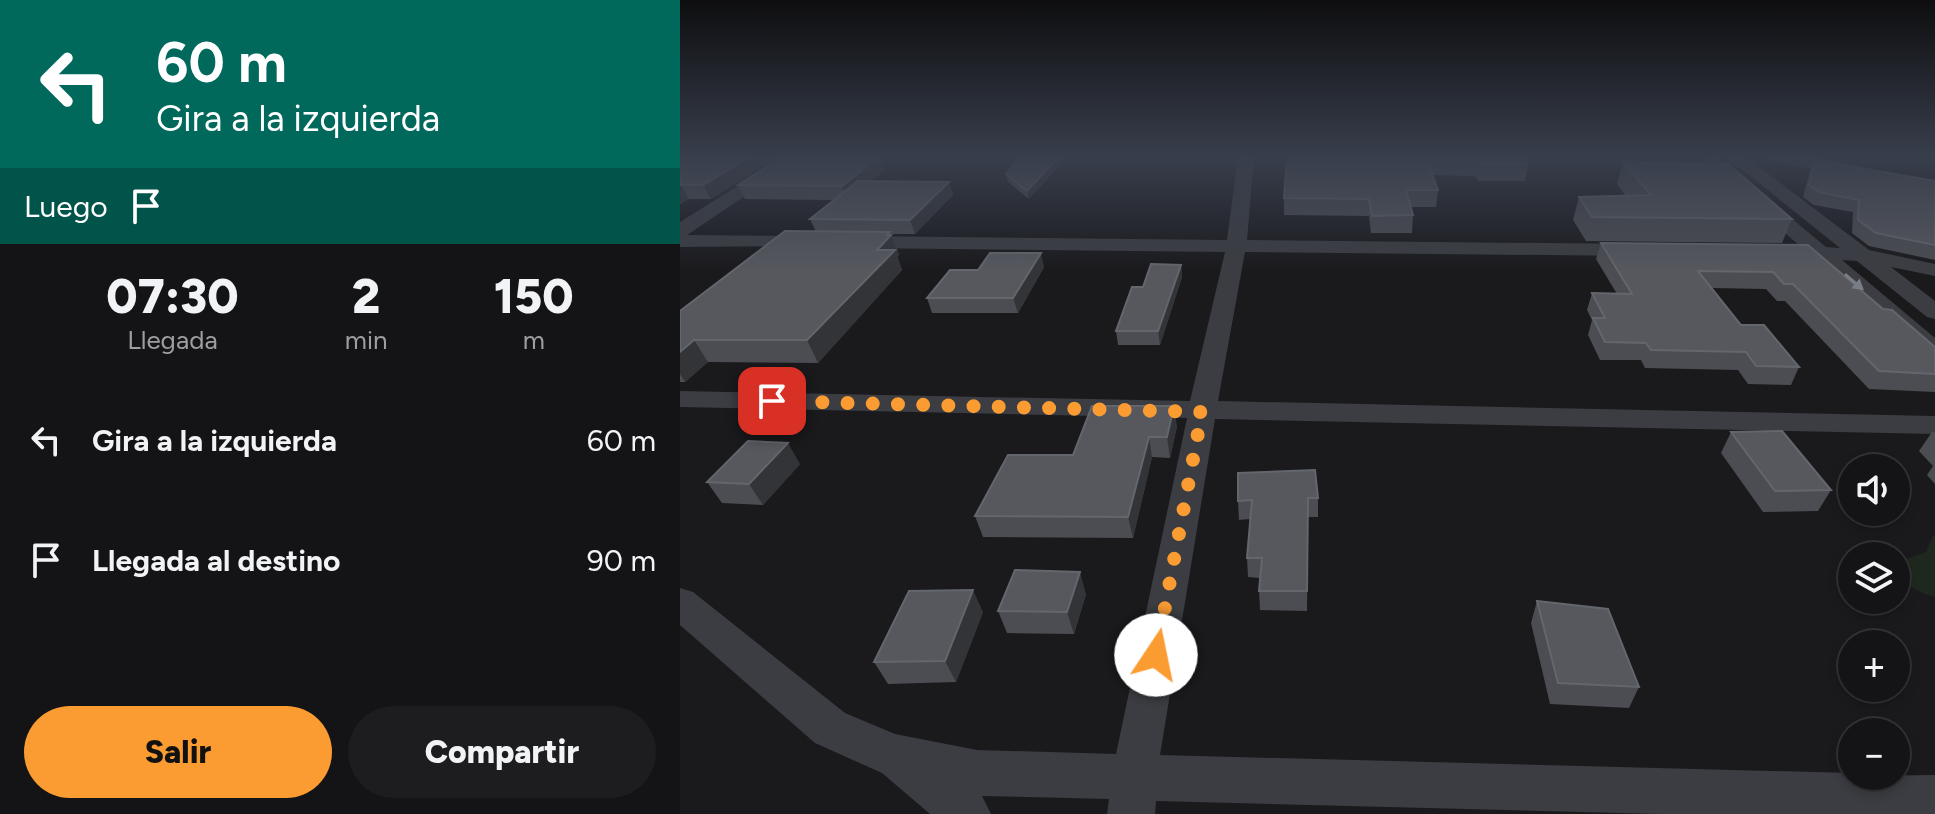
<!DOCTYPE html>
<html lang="es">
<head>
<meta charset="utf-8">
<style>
  :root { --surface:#141416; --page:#1d1d1f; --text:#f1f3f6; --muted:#9d9ea1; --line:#333335; --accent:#fb9c33 }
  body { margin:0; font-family:Figtree,sans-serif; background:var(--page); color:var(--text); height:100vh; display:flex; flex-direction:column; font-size:30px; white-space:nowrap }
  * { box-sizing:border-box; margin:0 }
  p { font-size:26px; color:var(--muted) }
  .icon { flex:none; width:44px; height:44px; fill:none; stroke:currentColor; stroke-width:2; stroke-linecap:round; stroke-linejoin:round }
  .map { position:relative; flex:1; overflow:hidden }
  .drawer { display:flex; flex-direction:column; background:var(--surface); width:680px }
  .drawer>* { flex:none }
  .guide { background:#00695c; color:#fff; overflow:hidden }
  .buttons { position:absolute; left:1158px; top:454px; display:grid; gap:16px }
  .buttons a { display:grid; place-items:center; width:72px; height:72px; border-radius:50%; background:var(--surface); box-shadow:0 4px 12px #0003,0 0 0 2px var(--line); font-size:40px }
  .pin { position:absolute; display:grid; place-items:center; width:68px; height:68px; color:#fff; margin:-34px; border-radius:16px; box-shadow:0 4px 12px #0006 }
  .me { position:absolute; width:88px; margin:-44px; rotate:11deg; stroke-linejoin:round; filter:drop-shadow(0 0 6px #0008) }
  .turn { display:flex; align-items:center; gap:28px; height:168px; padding:0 24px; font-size:36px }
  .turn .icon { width:104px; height:104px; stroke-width:2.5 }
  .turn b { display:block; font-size:56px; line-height:68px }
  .then { display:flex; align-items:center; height:76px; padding:0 24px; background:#0003; gap:16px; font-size:30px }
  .eta { display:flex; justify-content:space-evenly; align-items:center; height:136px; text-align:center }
  .eta b { font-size:48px; font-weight:800; line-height:56px }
  .action { display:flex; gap:16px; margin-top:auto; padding:16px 24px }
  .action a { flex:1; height:92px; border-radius:48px; background:var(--accent); color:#111; font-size:32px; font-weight:800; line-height:92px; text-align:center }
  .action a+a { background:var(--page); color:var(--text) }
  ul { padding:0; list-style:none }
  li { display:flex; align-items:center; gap:24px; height:120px; padding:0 24px }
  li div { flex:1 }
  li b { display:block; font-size:30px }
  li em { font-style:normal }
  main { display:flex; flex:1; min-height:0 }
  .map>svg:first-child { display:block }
  .green { fill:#1f281f }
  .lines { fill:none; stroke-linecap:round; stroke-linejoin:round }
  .street { fill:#3b3d42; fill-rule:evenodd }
  .wall { fill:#4b4d52 }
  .shaded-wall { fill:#333438 }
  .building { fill:#56585e; stroke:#63666c; stroke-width:2 }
  .oneway { fill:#797e86 }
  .route { stroke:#fb9c33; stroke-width:14; stroke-dasharray:0 25.2 }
</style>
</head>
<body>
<main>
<section class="drawer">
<div class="guide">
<div class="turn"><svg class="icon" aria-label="left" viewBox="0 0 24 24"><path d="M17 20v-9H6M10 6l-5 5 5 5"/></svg><div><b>60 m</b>Gira a la izquierda</div></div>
<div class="then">Luego<svg class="icon" aria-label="arrive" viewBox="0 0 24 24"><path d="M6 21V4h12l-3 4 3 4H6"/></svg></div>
</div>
<div class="eta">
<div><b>07:30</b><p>Llegada</p></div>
<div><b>2</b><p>min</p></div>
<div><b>150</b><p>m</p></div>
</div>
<ul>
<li><svg class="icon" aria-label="left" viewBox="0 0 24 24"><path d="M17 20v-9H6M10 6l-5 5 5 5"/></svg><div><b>Gira a la izquierda</b></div><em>60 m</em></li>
<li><svg class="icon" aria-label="arrive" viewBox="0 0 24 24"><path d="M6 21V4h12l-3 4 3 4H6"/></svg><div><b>Llegada al destino</b></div><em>90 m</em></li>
</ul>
<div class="action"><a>Salir</a><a>Compartir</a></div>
</section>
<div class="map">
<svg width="1255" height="814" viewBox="0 0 1255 814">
  <rect width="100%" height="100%" fill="#1a1a1d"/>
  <path class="green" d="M1253,536H1255V597C1236,591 1217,584 1220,561L1246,552Z"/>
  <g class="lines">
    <path class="street" d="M104,157H123L7,235L127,236L137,242L134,246L0,247V222Z
      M558,157H574L567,240L955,244L965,250L955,256L565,252L538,401L1255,416V434L535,419L480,755L1172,773V776L1255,775V814H979L476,801L475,814H427L429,799L302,796L311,814H250L202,773L135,743L0,625V588L13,592L165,713L215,734L297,750L436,754L507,418L0,407V391L510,401L545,252L177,248L167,242L177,236L547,240Z
      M1024,157H1040L1042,161L1146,247L1160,248L1063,170L1041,157H1062L1075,164L1189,250L1255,264V276L1211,267L1255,301V319L1247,317L1177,261L1162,260L1255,338V359L1246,356L1135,259L1094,256L1091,252L1094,248L1121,247L1030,167Z
      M1084,157C1107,157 1162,156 1178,170L1170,175L1092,162Z"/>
  </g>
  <path class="wall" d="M0,157H98L31,199H9L0,204Z
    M102,157H207L201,162L204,171L191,181L269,182L273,195L235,234H211L219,255L217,256L222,270L138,363L28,362L5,382H0V311L136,232L130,219L154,200L65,199L58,185Z
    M340,157L349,199L328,182L326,174Z
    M607,157H842L848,165L845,181H798L795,176L752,175L758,190L756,207H731L733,215L732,233H691L689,216L604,215V198Z
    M1135,160L1255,181V260L1189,246L1172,233L1173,212L1134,205L1123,197L1130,171Z
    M943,162L1112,219L1102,243L906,241L893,220L899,197L946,196L937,184Z
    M921,243L1128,245L1203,309L1255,347V392L1189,389L1105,301H1097L1086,289L1031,288L1061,325L1119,367L1111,385L1068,384L1058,370L965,368L961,360H920L908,335L912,320L907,310L912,293L937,294L916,259Z
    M501,265L502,277L480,345H438L436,331L463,287Z
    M364,267L338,313H252L247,298L298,270Z
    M497,426L490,458L472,457L453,538L303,537L295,516L393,455Z
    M1051,432L1151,490L1138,511L1083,512L1041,453Z
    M1252,432H1255V484L1247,475L1253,466L1239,451Z
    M120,464L83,505L42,503L27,482Z
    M638,498V517H628L627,611L580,610L579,591L580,578L568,577L567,558L570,519L559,520L558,501Z
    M406,594L394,634L327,633L318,611Z
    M857,601L959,687L949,708L870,704L851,623Z
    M303,612L276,682L208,684L194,662Z"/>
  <path class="shaded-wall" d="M70,157H98L31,199L23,185Z
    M187,157H207L201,162L204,171L167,200L162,186Z
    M379,157H388L349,199L347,191Z
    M269,182L273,195L235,234L230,220Z
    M0,185H1L9,199L0,204Z
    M210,232L219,255L217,256L222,270L138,363L127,340Z
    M361,253L364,267L338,313L333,298Z
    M501,265L502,277L480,345L478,331Z
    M14,340L28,362L5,382L0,374V352Z
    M494,406L497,426L490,458L487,437Z
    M469,437L472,457L453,538L448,517Z
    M108,443L120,464L83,505L69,484Z
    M400,572L406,594L394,634L387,612Z
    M293,590L303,612L276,682L265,661Z"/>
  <path class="building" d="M0,157H70L23,185H0Z
    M102,157H199L162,186L58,185Z
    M340,157H379L347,191L326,174Z
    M607,157H842L848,165H800L798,160H747L758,190H726L733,215L692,216L689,199L604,198Z
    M1135,160L1255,181V245L1196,233L1178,220L1179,200L1139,192L1129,185Z
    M943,162L1048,164L1112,219L912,217L899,197L971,195Z
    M178,181L269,182L230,220L130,219Z
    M105,231L210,232L207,235H211L197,250H215L127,340H14L0,352V311Z
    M921,243L1128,245L1203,309L1212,310L1255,347V374L1199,371L1113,284H1104L1093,272L1018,271L1061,325H1084L1119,367L1076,366L1066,352L971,350L966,343L925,342L913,318H925L912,293L952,294Z
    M310,253H361L333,298H247L270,270H298Z
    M471,264L501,265L478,331H436L452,287H463Z
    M412,406H494L487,437H469L448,517L295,516L328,455H393Z
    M1102,431L1151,490L1095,491L1051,432Z
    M68,441L108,443L69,484L27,482Z
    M635,470L638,498H628L627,591H579L582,558H567L572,500L558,501V473Z
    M335,570L400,572L387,612L318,611Z
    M293,590L265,661L194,662L229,591Z
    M857,601L928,609L959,687L878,683Z"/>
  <defs><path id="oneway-solid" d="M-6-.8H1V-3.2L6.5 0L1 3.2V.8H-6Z" transform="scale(2)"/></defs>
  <use class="oneway" href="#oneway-solid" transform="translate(1174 282) rotate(40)"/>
  <linearGradient id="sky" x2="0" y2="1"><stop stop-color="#0e0e10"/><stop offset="0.58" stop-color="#383e4c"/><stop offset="1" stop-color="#383e4c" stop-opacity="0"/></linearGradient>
  <rect width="1255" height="271" fill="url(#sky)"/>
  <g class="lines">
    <path class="route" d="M92,401L522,412L476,655"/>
  </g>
</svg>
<div class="buttons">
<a><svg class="icon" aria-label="sound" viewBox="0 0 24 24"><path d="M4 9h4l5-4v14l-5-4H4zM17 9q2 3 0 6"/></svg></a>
<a><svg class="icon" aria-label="layers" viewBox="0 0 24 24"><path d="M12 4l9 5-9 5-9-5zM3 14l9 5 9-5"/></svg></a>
<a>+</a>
<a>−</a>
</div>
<div class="pin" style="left:92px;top:401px;background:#d93025"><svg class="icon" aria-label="arrive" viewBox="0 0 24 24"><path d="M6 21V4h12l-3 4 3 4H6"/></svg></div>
<svg class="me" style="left:476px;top:655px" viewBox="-20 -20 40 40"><circle r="19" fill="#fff"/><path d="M0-13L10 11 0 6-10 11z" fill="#fb9c33"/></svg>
</div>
</main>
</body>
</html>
